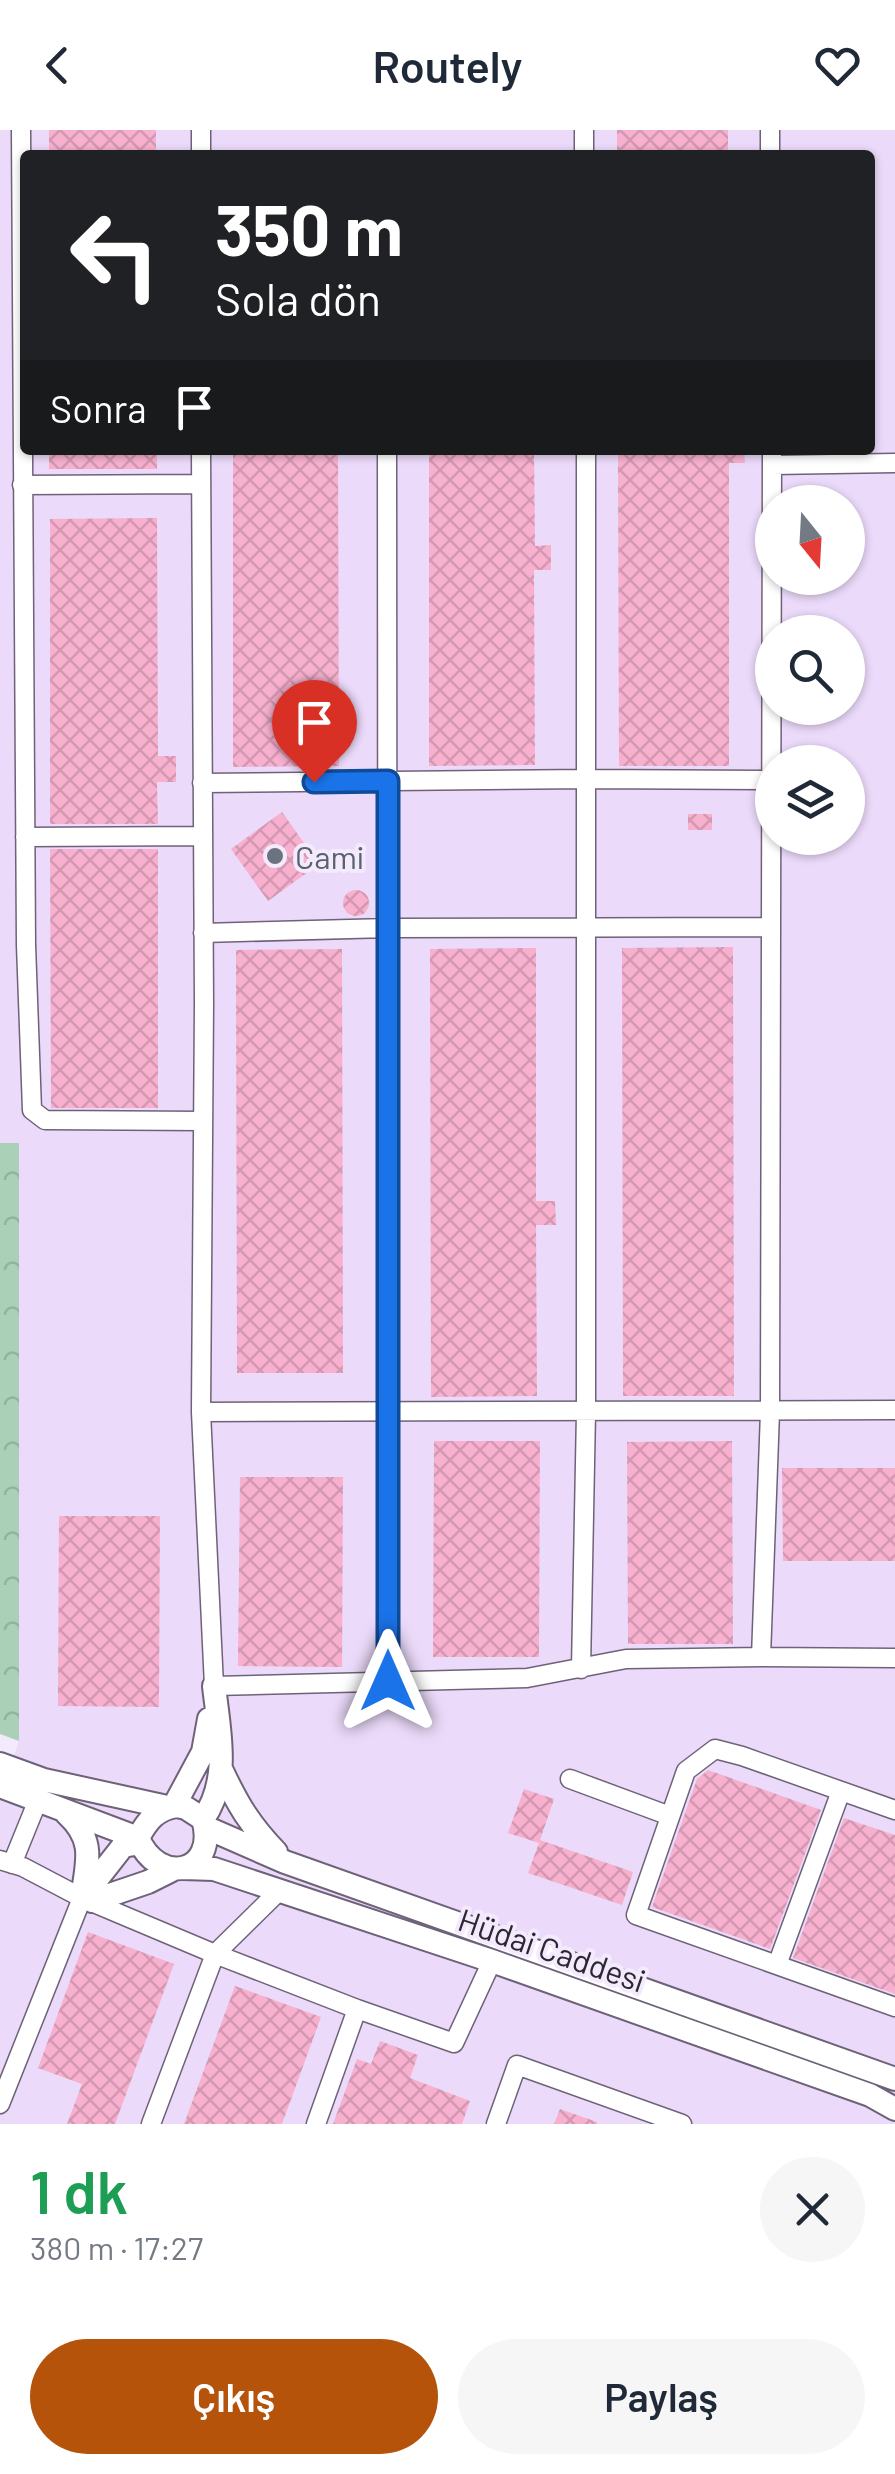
<!DOCTYPE html>
<html lang="tr">
<head>
<meta charset="utf-8">
<style>
  :root { --surface:#fff; --page:#f6f6f7; --text:#1f2937; --muted:#747a83; --accent:#b45309 }
  body { margin:0; font-family:Barlow,sans-serif; background:var(--page); color:var(--text); height:100vh; display:flex; flex-direction:column; font-size:38px; white-space:nowrap }
  * { box-sizing:border-box; margin:0 }
  p { font-size:32px; color:var(--muted) }
  .icon { flex:none; width:55px; height:55px; fill:none; stroke:currentColor; stroke-width:2; stroke-linecap:round; stroke-linejoin:round }
  .map { position:relative; height:1994px; overflow:hidden }
  .panel { display:flex; flex-direction:column; background:var(--surface); flex:1 }
  .panel>* { flex:none }
  .banner { position:absolute; left:20px; top:20px; width:855px; height:305px; border-radius:10px; box-shadow:0 2px 8px #0004; background:#202124; color:#fff; overflow:hidden }
  .needle { width:65px; rotate:162deg }
  .tools { position:absolute; left:755px; top:355px; display:grid; gap:20px }
  .tools a { display:grid; place-items:center; width:110px; height:110px; border-radius:50%; background:var(--surface); box-shadow:0 2px 8px #0004; font-size:50px }
  .pin { position:absolute; display:grid; place-items:center; width:85px; height:85px; color:#fff; margin:-102px -42px; border-radius:50% 50% 50% 0; rotate:-45deg; box-shadow:0 0 10px #0007 }
  .pin .icon { rotate:45deg }
  .me { position:absolute; width:110px; margin:-55px; rotate:0deg; stroke-linejoin:round; filter:drop-shadow(0 0 8px #0008) }
  .turn { display:flex; align-items:center; gap:35px; height:210px; padding:0 30px; font-size:45px }
  .turn .icon { width:130px; height:130px; stroke-width:2.5 }
  .turn b { display:block; font-size:70px; line-height:85px }
  .then { display:flex; align-items:center; height:95px; padding:0 30px; background:#0003; gap:20px; font-size:38px }
  .round { display:grid; place-items:center; flex:none; width:105px; height:105px; border-radius:52px; background:var(--page) }
  .headline { display:flex; align-items:center; justify-content:space-between; height:170px; padding:0 30px }
  h1 { font-size:60px; font-weight:600; line-height:75px; color:#1e9e55 }
  .action { display:flex; gap:20px; margin-top:auto; padding:20px 30px }
  .action a { flex:1; height:115px; border-radius:60px; background:var(--accent); color:#fff; font-size:40px; font-weight:600; line-height:115px; text-align:center }
  .action a+a { background:var(--page); color:var(--text) }
  header { display:flex; justify-content:space-between; align-items:center; height:130px; padding:0 30px; background:var(--surface); font-size:45px; font-weight:600 }
  .map>svg:first-child { display:block }
  .built { fill:#ebdafa; fill-rule:evenodd }
  .forest { fill:url(#forest-crowns) }
  .building { fill:url(#building-cross-hatch) }
  .lines { fill:none; stroke-linecap:round; stroke-linejoin:round }
  .minor-casing { stroke:#6e6278; stroke-width:21 }
  .tertiary-casing { stroke:#6e6278; stroke-width:26 }
  .minor { stroke:#fff; stroke-width:18 }
  .tertiary { stroke:#fff; stroke-width:22 }
  .route-casing { stroke:#114b97; stroke-width:25 }
  .route { stroke:#1a73e8; stroke-width:18 }
  .worship-dot { fill:#6b7280; stroke:#f4eafe; stroke-width:4 }
  .labels { text-anchor:middle; dominant-baseline:central; stroke-width:8; stroke-linejoin:round; paint-order:stroke }
  .worship-label { font-size:32px; fill:#5b616d; stroke:#f4eafe; text-anchor:start }
  .street-label { font-size:32px; fill:#2c2730; stroke:#f4eafe }
</style>
</head>
<body>
<header><svg class="icon" aria-label="back" viewBox="0 0 24 24"><path d="M15 5l-7 7 7 7"/></svg>Routely<svg class="icon" aria-label="heart" viewBox="0 0 24 24"><path d="M12 20l-8-8c-3-5 5-10 8-4 3-6 11-1 8 4z"/></svg></header>
<div class="map">
<svg width="895" height="1994" viewBox="0 0 895 1994">
  <defs>
    <pattern id="forest-crowns" width="20" height="18" patternUnits="userSpaceOnUse" patternTransform="scale(2.5)"><rect width="20" height="18" fill="#aad1b7"/><path d="M2 6a3 3 0 1 1 6 0M12 15a3 3 0 1 1 6 0" fill="none" stroke="#92b39e"/></pattern>
    <pattern id="building-cross-hatch" width="8" height="8" patternUnits="userSpaceOnUse" patternTransform="scale(2.5)"><rect width="8" height="8" fill="#f7b1cf"/><path d="M0 0l8 8M0 8l8-8" fill="none" stroke="#d498b2"/></pattern>
  </defs>
  <rect width="100%" height="100%" fill="#f4eafe"/>
  <path class="built" d="M0,0H895V1994H0V1665L19,1611V1014L0,1013ZM25,25H870V320H25ZM772,372H848V448H772ZM772,502H848V578H772ZM772,632H848V708H772Z"/>
  <path class="forest" d="M0,1013H19V1611L0,1604Z"/>
  <path class="building" d="M49,0H156V25H49Z
    M617,0H728V25H617Z
    M49,320H157V339H49Z
    M233,320H338L339,636L233,637Z
    M429,320H534L535,416L551,415V440H534L535,635L429,636Z
    M618,320H744L745,333H729V636H619Z
    M157,388L158,626H176V652H157L158,694H50V389Z
    M282,682L319,734L268,771L231,719Z
    M688,684H712V700H688Z
    M50,719H158V978H51Z
    M343 773a13 13 0 1 1 26 0a13 13 0 1 1-26 0Z
    M733,817L734,1266H623L622,818Z
    M536,818V1071H555L556,1095H536L537,1266L431,1267L430,819Z
    M342,819L343,1243H237L236,820Z
    M434,1311H540L539,1527H433Z
    M732,1311L733,1514H628L627,1312Z
    M782,1338H895V1431H783Z
    M240,1347H343L342,1537L238,1536Z
    M59,1386H160L159,1577L58,1576Z
    M708,1640L821,1680L770,1819L652,1777L697,1649Z
    M524,1659L554,1669L540,1710L633,1742L622,1775L528,1743L539,1713L508,1703Z
    M844,1688L895,1705V1864L793,1828Z
    M88,1802L174,1834L115,1994H67L82,1954L38,1938Z
    M235,1856L321,1887L282,1994H184Z
    M380,1911L418,1925L410,1948L470,1971L462,1994H333L357,1929L371,1934Z
    M560,1979L597,1992V1994H554Z"/>
  <g class="lines">
    <g class="minor-casing">
      <path id="minor" d="M21,0L26,815L32,980L45,990L203,991
        M201,0V25
        M584,0V25
        M770,0V25
        M201,320L204,874L201,1282L214,1556L527,1548L626,1529L761,1527L895,1528
        M387,320L388,1551
        M772,335L895,333
        M22,355L201,354
        M202,653L587,649L771,650
        M25,707L203,706
        M203,803L388,798L771,797
        M201,1282L895,1280
        M761,1527L770,1282L772,320
        M581,1539L586,1282V320
        M570,1649L670,1686
        M895,1680L742,1626L715,1619L686,1641L636,1785L895,1877
        M0,1730L23,1737L82,1768
        M12,1734L38,1670
        M777,1835L841,1661
        M357,1879L454,1913L492,1831
        M0,1974L82,1768L215,1824L357,1879L316,1994
        M151,1994L215,1824L279,1761
        M496,1994L517,1935L682,1994"/>
    </g>
    <g class="tertiary-casing">
      <path id="tertiary" d="M0,1634L44,1650L167,1677
        M222,1641C238,1675 250,1695 276,1722
        M0,1656L138,1708
        M174,1676L203,1622L209,1589
        M177,1676L186,1678L203,1689C219,1744 158,1757 138,1708C147,1691 156,1679 177,1676Z
        M67,1684C96,1711 87,1732 82,1768
        M203,1689C231,1649 219,1602 214,1556
        M205,1697L285,1732L895,1949
        M183,1738L214,1739L492,1831L870,1965L895,1979
        M83,1767L123,1716L140,1713
        M92,1771L148,1752L174,1739"/>
    </g>
    <use href="#minor" class="minor"/>
    <use href="#tertiary" class="tertiary"/>
  </g>
  <g class="lines">
    <g class="route-casing">
      <path id="route" d="M314,652L388,651V1551"/>
    </g>
    <use href="#route" class="route"/>
  </g>
  <circle class="worship-dot" cx="275" cy="726" r="10"/>
  <g class="labels">
    <g class="worship-label">
      <text x="295" y="726">Cami</text>
    </g>
    <g class="street-label">
      <text transform="translate(552 1819) rotate(19)">Hüdai Caddesi</text>
    </g>
  </g>
</svg>
<div class="tools">
<a><svg class="needle" viewBox="-14 -14 28 28"><path d="M0-13l5 13h-10z" fill="#e53935"/><path d="M0 13l5-13h-10z" fill="#747a83"/></svg></a>
<a><svg class="icon" aria-label="search" viewBox="0 0 24 24"><circle cx="10" cy="10" r="6"/><path d="M15 15l6 6"/></svg></a>
<a><svg class="icon" aria-label="layers" viewBox="0 0 24 24"><path d="M12 4l9 5-9 5-9-5zM3 14l9 5 9-5"/></svg></a>
</div>
<div class="pin" style="left:314px;top:652px;background:#d93025"><svg class="icon" aria-label="arrive" viewBox="0 0 24 24"><path d="M6 21V4h12l-3 4 3 4H6"/></svg></div>
<svg class="me" style="left:388px;top:1551px" viewBox="-20 -20 40 40"><path d="M0-17L14 15 0 8-14 15z" fill="#1a73e8" stroke="#fff" stroke-width="4"/></svg>
<div class="banner">
<div class="turn"><svg class="icon" aria-label="left" viewBox="0 0 24 24"><path d="M17 20v-9H6M10 6l-5 5 5 5"/></svg><div><b>350 m</b>Sola dön</div></div>
<div class="then">Sonra<svg class="icon" aria-label="arrive" viewBox="0 0 24 24"><path d="M6 21V4h12l-3 4 3 4H6"/></svg></div>
</div>
</div>
<section class="panel">
<div class="headline"><div><h1>1 dk</h1><p>380 m · 17:27</p></div><a class="round"><svg class="icon" aria-label="close" viewBox="0 0 24 24"><path d="M6 6l12 12M18 6L6 18"/></svg></a></div>
<div class="action"><a>Çıkış</a><a>Paylaş</a></div>
</section>
</body>
</html>
